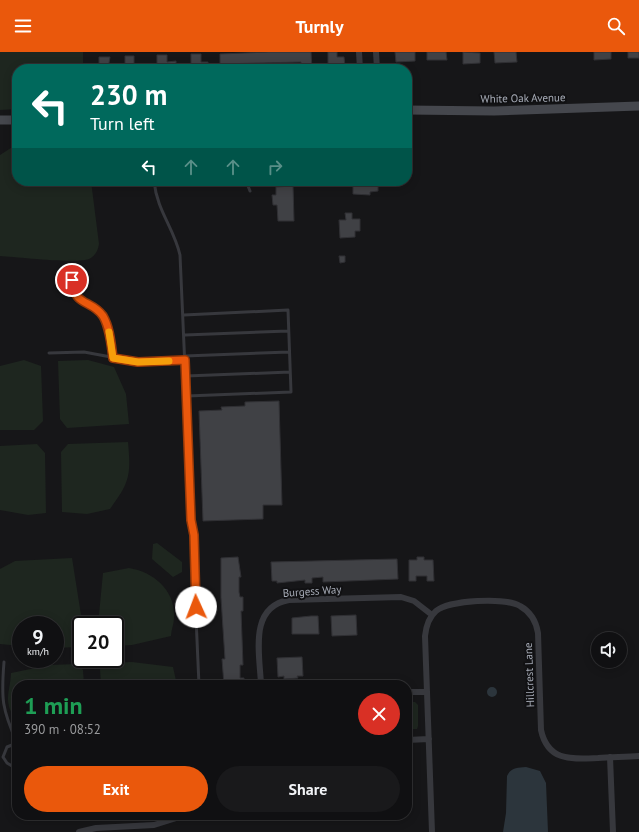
<!DOCTYPE html>
<html lang="en">
<head>
<meta charset="utf-8">
<style>
  :root { --surface:#101012; --page:#19191b; --text:#f1f3f6; --muted:#9c9d9f; --line:#303032; --accent:#ea580c }
  body { margin:0; font-family:"PT Sans",sans-serif; background:var(--page); color:var(--text); height:100vh; display:flex; flex-direction:column; font-size:15px; white-space:nowrap }
  * { box-sizing:border-box; margin:0 }
  p { font-size:13px; color:var(--muted) }
  .icon { flex:none; width:22px; height:22px; fill:none; stroke:currentColor; stroke-width:2; stroke-linecap:round; stroke-linejoin:round }
  .map { position:relative; flex:1; overflow:hidden }
  .sheet { position:absolute; left:12px; top:628px; width:400px; height:140px; display:flex; flex-direction:column; background:var(--surface); border-radius:16px; box-shadow:0 2px 10px #0003,0 0 0 1px var(--line) }
  .sheet>* { flex:none }
  .banner { position:absolute; left:12px; top:12px; width:400px; height:122px; border-radius:16px; box-shadow:0 2px 10px #0003,0 0 0 1px var(--line); background:#00695c; color:#fff; overflow:hidden }
  .buttons { position:absolute; left:591px; top:580px; display:grid; gap:8px }
  .buttons a { display:grid; place-items:center; width:36px; height:36px; border-radius:50%; background:var(--surface); box-shadow:0 2px 10px #0003,0 0 0 1px var(--line); font-size:20px }
  .speed { position:absolute; left:12px; top:564px; display:flex; gap:8px; font-size:20px; font-weight:700; text-align:center }
  .speed>* { display:grid; place-content:center; width:52px; height:52px; border-radius:50%; background:var(--surface); box-shadow:0 2px 10px #0003,0 0 0 1px var(--line); line-height:1 }
  .speed small { font-size:10px; font-weight:400 }
  .speed .limit { border:2px solid #111; border-radius:6px; background:#fff; color:#111 }
  .pin { position:absolute; display:grid; place-items:center; width:34px; height:34px; color:#fff; margin:-17px; border:2px solid #fff; border-radius:50%; box-shadow:0 1px 4px #0007 }
  .me { position:absolute; width:44px; margin:-22px; rotate:358deg; stroke-linejoin:round; filter:drop-shadow(0 0 3px #0008) }
  .turn { display:flex; align-items:center; gap:14px; height:84px; padding:0 12px; font-size:18px }
  .turn .icon { width:52px; height:52px; stroke-width:2.5 }
  .turn b { display:block; font-size:28px; line-height:34px }
  .lanes { display:flex; align-items:center; height:38px; padding:0 12px; background:#0003; justify-content:center; gap:20px; direction:ltr }
  .lanes .off { opacity:.35 }
  .round { display:grid; place-items:center; flex:none; width:42px; height:42px; border-radius:21px; background:var(--page) }
  .head { display:flex; align-items:center; justify-content:space-between; height:68px; padding:0 12px }
  h1 { font-size:24px; font-weight:700; line-height:30px; color:#1e9e55 }
  .action { display:flex; gap:8px; margin-top:auto; padding:8px 12px }
  .action a { flex:1; height:46px; border-radius:24px; background:var(--accent); color:#fff; font-size:16px; font-weight:700; line-height:46px; text-align:center }
  .action a+a { background:var(--page); color:var(--text) }
  header { display:flex; justify-content:space-between; align-items:center; height:52px; padding:0 12px; background:var(--accent); color:#fff; font-size:18px; font-weight:700 }
  .map>svg:first-child { display:block }
  .green { fill:#1e261f }
  .water { fill:#2c353c }
  .building { fill:#404145; stroke:#303034 }
  .lines { fill:none; stroke-linecap:round; stroke-linejoin:round }
  .lane { stroke:#37383d; stroke-width:3 }
  .street { stroke:#37383d; stroke-width:6 }
  .secondary { stroke:#45474d; stroke-width:9 }
  .route-casing { stroke:#983908; stroke-width:10 }
  .route { stroke:#ea580c; stroke-width:7 }
  .slow { stroke:#f59e0b; stroke-width:7 }
  .labels { text-anchor:middle; dominant-baseline:central; stroke-width:4; stroke-linejoin:round; paint-order:stroke }
  .street-label { font-size:11px; fill:#a8adb8; stroke:#111113 }
</style>
</head>
<body>
<header><svg class="icon" aria-label="menu" viewBox="0 0 24 24"><path d="M4 6h16M4 12h16M4 18h16"/></svg>Turnly<svg class="icon" aria-label="search" viewBox="0 0 24 24"><circle cx="10" cy="10" r="6"/><path d="M15 15l6 6"/></svg></header>
<div class="map">
<svg width="639" height="780" viewBox="0 0 639 780">
  <rect width="100%" height="100%" fill="#161618"/>
  <path class="green" d="M0,0H83V17H17V57L0,58Z
    M17,92V129H91L99,192C98,199 95,204 89,207C75,212 18,205 0,204V103Z
    M24,308L41,314L43,369L34,378H0V314Z
    M88,308L114,315L126,342L129,372L67,376L60,367L58,309Z
    M128,390C131,423 130,430 110,457L87,462L62,460L61,400L68,392Z
    M37,392L45,401L46,461L28,463L0,458V394Z
    M157,491L182,510V520L173,525L152,507L153,492Z
    M72,506L81,563V591L77,595L55,596V573H21V594L0,592V517L15,509Z
    M129,516C154,520 176,539 174,566C174,572 171,578 171,584L132,593L115,594V573H98L103,521Z
    M132,610L173,615L177,633H101L100,617L106,611Z
    M77,612L83,618L84,633H17V670C2,648 10,643 11,621L50,613Z
    M407,650H415L418,653V674L417,677H407Z"/>
  <path class="water" d="M487 640a5 5 0 1 1 10 0a5 5 0 1 1-10 0Z
    M526,715L540,719L546,731L548,780H503L506,761L507,724C511,715 518,716 526,715Z"/>
  <path class="building" d="M269,0H311L312,17H301V10L220,12V2Z
    M328,0H337V5H344L345,15L328,16Z
    M395,0H415V9L396,10Z
    M427,0H446L447,8H427Z
    M463,0L480,1V11L463,12Z
    M494,0H516L517,10L495,11Z
    M594,0H611V7L594,8Z
    M628,0H639V6H628Z
    M191,2H201V10H208V17H191Z
    M157,3H167V10L176,9V17H160V12H157Z
    M125,4H134V17H125Z
    M99,5H110L108,17H99Z
    M362,129H378V139L370,140V143L353,142V132H362Z
    M293,134L294,169H278L277,153H273L272,143H276V135Z
    M345,161H352V167H360V179H355V185L340,186L339,168H346Z
    M339,204H345V210L340,211Z
    M279,349L282,453H263V467L203,469L199,359L222,358L221,355L245,354V350Z
    M238,505L241,525H239V540L240,545H243V559H241L243,613H240V626H244V633H224L222,607H225L221,546V506Z
    M417,505H424V508H433L434,529H427V524H416V529H409V508H417Z
    M397,507L398,527L323,530V525L312,526V531H305V528L277,531V529H272L271,510Z
    M356,563L357,583L332,584L331,564Z
    M311,564H318L319,582H292V566Z
    M302,605L303,624H297L298,626L284,627V624L278,625L277,606Z"/>
  <g class="lines">
    <path class="lane" d="M154,129C157,159 174,176 180,203L199,633
      M246,129L250,139
      M72,228C74,255 91,247 103,264C110,276 111,292 113,306
      M184,263L288,258L291,340L187,344
      M185,283L288,279
      M49,301L84,300L138,310L185,308
      M185,304L289,300
      M186,324L290,320
      M4,610C1,647 2,657 17,691
      M17,691L7,695L3,705L7,711L17,717"/>
    <path class="street" d="M359,0L360,17
      M376,0L377,17
      M261,633C260,603 248,555 289,548L401,545L414,549L432,563
      M407,640H427
      M407,688L429,687
      M610,705L613,780
      M79,780L96,776L154,773L186,763
      M432,780L425,584C426,575 428,566 436,559C449,548 505,545 520,554C531,560 536,569 538,581L541,678C548,710 572,707 598,706C612,705 625,705 639,704"/>
    <path class="secondary" d="M407,58L494,59L639,54
      M0,68H17"/>
  </g>
  <g class="lines">
    <g class="route-casing">
      <path id="route" d="M72,228C74,255 91,247 103,264C110,276 111,292 113,306L138,310L185,308L191,468L194,483L196,555"/>
    </g>
    <use href="#route" class="route"/>
    <path class="slow" d="M109,280L113,306L138,310L169,309"/>
  </g>
  <g class="labels">
    <g class="street-label">
      <text transform="translate(523 46) rotate(-1)">White Oak Avenue</text>
      <text transform="translate(312 539) rotate(-4)">Burgess Way</text>
      <text transform="translate(529 623) rotate(-92)">Hillcrest Lane</text>
    </g>
  </g>
</svg>
<div class="buttons">
<a><svg class="icon" aria-label="sound" viewBox="0 0 24 24"><path d="M4 9h4l5-4v14l-5-4H4zM17 9q2 3 0 6"/></svg></a>
</div>
<div class="speed"><div>9<small>km/h</small></div><div class="limit">20</div></div>
<div class="pin" style="left:72px;top:228px;background:#d93025"><svg class="icon" aria-label="arrive" viewBox="0 0 24 24"><path d="M6 21V4h12l-3 4 3 4H6"/></svg></div>
<svg class="me" style="left:196px;top:555px" viewBox="-20 -20 40 40"><circle r="19" fill="#fff"/><path d="M0-13L10 11 0 6-10 11z" fill="#ea580c"/></svg>
<div class="banner">
<div class="turn"><svg class="icon" aria-label="left" viewBox="0 0 24 24"><path d="M17 20v-9H6M10 6l-5 5 5 5"/></svg><div><b>230 m</b>Turn left</div></div>
<div class="lanes"><svg class="icon" aria-label="left" viewBox="0 0 24 24"><path d="M17 20v-9H6M10 6l-5 5 5 5"/></svg><svg class="icon off" aria-label="ahead" viewBox="0 0 24 24"><path d="M12 20V5M6 11l6-6 6 6"/></svg><svg class="icon off" aria-label="ahead" viewBox="0 0 24 24"><path d="M12 20V5M6 11l6-6 6 6"/></svg><svg class="icon off" aria-label="right" viewBox="0 0 24 24"><path d="M7 20v-9h11M14 6l5 5-5 5"/></svg></div>
</div>
<section class="sheet">
<div class="head"><div><h1>1 min</h1><p>390 m · 08:52</p></div><a class="round" style="background:#d93025;color:#fff"><svg class="icon" aria-label="close" viewBox="0 0 24 24"><path d="M6 6l12 12M18 6L6 18"/></svg></a></div>
<div class="action"><a>Exit</a><a>Share</a></div>
</section>
</div>
</body>
</html>
